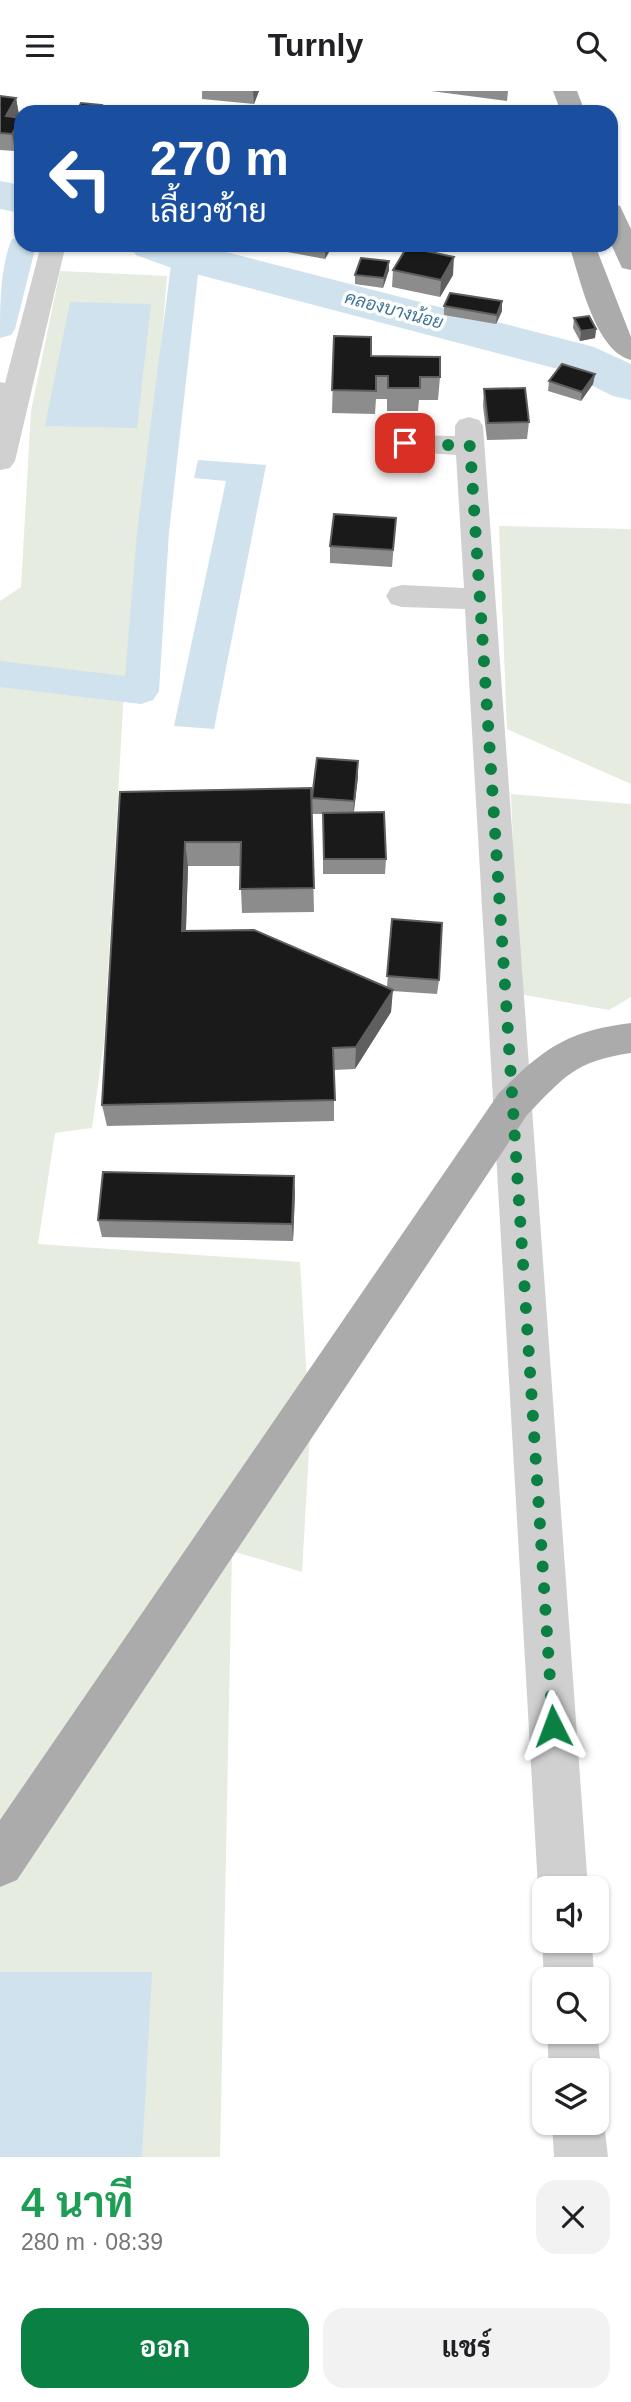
<!DOCTYPE html>
<html lang="th">
<head>
<meta charset="utf-8">
<style>
  :root { --surface:#fff; --page:#f2f2f2; --text:#202124; --muted:#757577; --accent:#0b8043 }
  body { margin:0; font-family:Arial,Sarabun,sans-serif; background:var(--page); color:var(--text); height:100vh; display:flex; flex-direction:column; font-size:26px; white-space:nowrap }
  * { box-sizing:border-box; margin:0 }
  p { font-size:23px; color:var(--muted) }
  .icon { flex:none; width:38px; height:38px; fill:none; stroke:currentColor; stroke-width:2; stroke-linecap:round; stroke-linejoin:round }
  .map { position:relative; height:2066px; overflow:hidden }
  .panel { display:flex; flex-direction:column; background:var(--surface); flex:1 }
  .panel>* { flex:none }
  .top-card { position:absolute; left:14px; top:14px; width:604px; height:147px; border-radius:21px; box-shadow:0 2px 5px #0004; background:#1a4fa0; color:#fff; overflow:hidden }
  .tools { position:absolute; left:532px; top:1785px; display:grid; gap:14px }
  .tools a { display:grid; place-items:center; width:77px; height:77px; border-radius:14px; background:var(--surface); box-shadow:0 2px 5px #0004; font-size:35px }
  .pin { position:absolute; display:grid; place-items:center; width:60px; height:60px; color:#fff; margin:-30px; border-radius:14px; box-shadow:0 4px 10px #0006 }
  .me { position:absolute; width:77px; margin:-38px; rotate:357deg; stroke-linejoin:round; filter:drop-shadow(0 0 5px #0008) }
  .turn { display:flex; align-items:center; gap:24px; height:147px; padding:0 21px; font-size:32px }
  .turn .icon { width:91px; height:91px; stroke-width:2.5 }
  .turn b { display:block; font-size:49px; line-height:60px }
  .round { display:grid; place-items:center; flex:none; width:74px; height:74px; border-radius:21px; background:var(--page) }
  .summary { display:flex; align-items:center; justify-content:space-between; height:119px; padding:0 21px }
  h1 { font-size:42px; font-weight:700; line-height:52px; color:#1e9e55 }
  .cta { display:flex; gap:14px; margin-top:auto; padding:14px 21px }
  .cta a { flex:1; height:80px; border-radius:21px; background:var(--accent); color:#fff; font-size:28px; font-weight:700; line-height:80px; text-align:center }
  .cta a+a { background:var(--page); color:var(--text) }
  header { display:flex; justify-content:space-between; align-items:center; height:91px; padding:0 21px; background:var(--surface); font-size:32px; font-weight:700 }
  .map>svg:first-child { display:block }
  .green { fill:#e6ecdf }
  .water { fill:#cfe2ee }
  .lines { fill:none; stroke-linecap:round; stroke-linejoin:round }
  .canal { fill:#cfe2ee; fill-rule:evenodd }
  .river { fill:#cfe2ee; fill-rule:evenodd }
  .minor { fill:#d0d0d0; fill-rule:evenodd }
  .major { fill:#ababab; fill-rule:evenodd }
  .wall { fill:#8c8c8c }
  .shaded-wall { fill:#5f5f5f }
  .building { fill:#1a1a1a; stroke:#5f5f5f; stroke-width:2 }
  .route { stroke:#0b8043; stroke-width:12; stroke-dasharray:0 21.6 }
  .labels { text-anchor:middle; dominant-baseline:central; stroke-width:7; stroke-linejoin:round; paint-order:stroke }
  .far-water-label { font-size:18px; font-style:italic; fill:#3f7597; stroke:#fff }
</style>
</head>
<body>
<header><svg class="icon" aria-label="menu" viewBox="0 0 24 24"><path d="M4 6h16M4 12h16M4 18h16"/></svg>Turnly<svg class="icon" aria-label="search" viewBox="0 0 24 24"><circle cx="10" cy="10" r="6"/><path d="M15 15l6 6"/></svg></header>
<div class="map">
<svg width="631" height="2066" viewBox="0 0 631 2066">
  <rect width="100%" height="100%" fill="#fff"/>
  <path class="green" d="M60,180L167,185L148,415L124,599L104,950L92,1037L55,1042L38,1153L300,1171L310,1342L302,1481L232,1460L220,2066H0V510L21,496L31,320Z
    M499,435L631,438V693L507,638Z
    M511,703L631,713V906L609,919L519,903Z"/>
  <path class="water" d="M70,211L151,213L137,337L45,335Z
    M198,369L266,374L214,638L174,635L226,390L194,387Z
    M0,1881H152L142,2066H0Z"/>
  <g class="lines">
    <path class="canal" d="M21,146V154H36L15,238L11,244L0,247C0,216 0,175 12,148Z
      M186,157L196,160L200,166L169,441L159,600L153,609L141,613L0,596V570L125,585L137,441L172,166L176,160Z"/>
    <path class="river" d="M0,90L21,94V122L0,118Z
      M129,154H199L594,256L631,273V309L613,305L558,278L169,176L136,164Z"/>
    <path class="minor" d="M41,154H63L65,157L15,370L10,377L0,379V291L5,292Z
      M469,326L479,329L483,335L588,1797H544V1811L538,1797L465,518L402,516L391,513L386,505L391,497L402,494L464,497L456,364L395,360L391,353L395,346L405,344L455,345V335L459,329Z
      M544,1844V1850H592L594,1888L544,1889L542,1850Z
      M597,1936L601,1979L597,1989V1979H549L547,1941H597Z
      M597,2014L604,2032L608,2066H554L552,2032H597Z"/>
    <path class="major" d="M553,0H577L585,21H561Z
      M611,112L620,115L631,138V179L622,177L611,153Z
      M569,154H595L631,246V269C595,260 580,187 569,154Z
      M631,932V962C575,970 564,986 527,1024L17,1789L0,1796V1729L499,1002C544,957 567,940 631,932Z"/>
  </g>
  <path class="wall" d="M202,0H259L254,13L202,8Z
    M431,0H508L507,10Z
    M0,5L16,7L19,24L17,27L15,60L0,59Z
    M282,154H333L325,168L282,160Z
    M389,170V179L383,197L355,193V184Z
    M393,179L453,184L440,206L392,196Z
    M444,215L502,220L496,233L444,224Z
    M574,227L596,238L595,247L580,250L573,237Z
    M334,245L371,265L440,286L438,309H419L418,320H387V308H376L375,323L332,322Z
    M595,283L593,293L581,310L548,300L549,290Z
    M484,298L529,331L527,348L487,349L483,315Z
    M396,427L392,476L330,472V455Z
    M358,670V686L354,721L386,768L385,783H323V723H312V707Z
    M311,697L314,821L242,822L240,775H188L186,840L387,896L392,828L439,889L437,903L392,900L391,921L355,978L334,979V1030L107,1035L102,1014L120,701Z
    M295,1102L293,1150L102,1146L98,1129Z"/>
  <path class="shaded-wall" d="M253,0H259L254,13Z
    M16,7L19,24L8,43L6,25Z
    M21,29V50L15,60L12,43Z
    M325,154H333L325,168Z
    M454,166L453,184L440,206L441,189Z
    M389,170V179L383,197L384,187Z
    M502,210V220L496,233L497,224Z
    M596,238L595,247L580,250L581,240Z
    M595,283L593,293L581,310L582,301Z
    M358,670V686L353,725L354,710Z
    M185,751L188,775L185,864L182,840Z
    M393,899L391,921L355,978L356,956Z
    M294,1085L295,1102L293,1150L292,1133Z"/>
  <path class="building" d="M0,5L16,7L6,25L21,27L12,43L0,42Z
    M81,12L102,14L99,21H76Z
    M443,17L479,21H442Z
    M407,156L454,166L441,189L393,179Z
    M361,167L389,170L384,187L355,184Z
    M450,202L502,210L497,224L444,215Z
    M589,225L596,238L581,240L574,227Z
    M334,245L371,246V265L440,266V286H420V297H388V285H376V300L332,299Z
    M562,273L595,283L582,301L549,290Z
    M525,297L529,331L488,332L484,298Z
    M334,423L396,427L393,459L330,455Z
    M317,667L358,670L354,710L312,707Z
    M311,697L314,797L240,798L241,751H185L182,840L254,839L393,899L356,956L333,957L335,1009L102,1014L120,701Z
    M384,721L386,768H324L323,722Z
    M392,828L442,832L439,889L387,885Z
    M103,1081L294,1085L292,1133L98,1129Z"/>
  <g class="lines">
    <path class="route" d="M405,352L470,355L553,1635"/>
  </g>
  <g class="labels">
    <g class="far-water-label">
      <text transform="translate(394 219) rotate(15)">คลองบางน้อย</text>
    </g>
  </g>
</svg>
<div class="tools">
<a><svg class="icon" aria-label="sound" viewBox="0 0 24 24"><path d="M4 9h4l5-4v14l-5-4H4zM17 9q2 3 0 6"/></svg></a>
<a><svg class="icon" aria-label="search" viewBox="0 0 24 24"><circle cx="10" cy="10" r="6"/><path d="M15 15l6 6"/></svg></a>
<a><svg class="icon" aria-label="layers" viewBox="0 0 24 24"><path d="M12 4l9 5-9 5-9-5zM3 14l9 5 9-5"/></svg></a>
</div>
<div class="pin" style="left:405px;top:352px;background:#d93025"><svg class="icon" aria-label="arrive" viewBox="0 0 24 24"><path d="M6 21V4h12l-3 4 3 4H6"/></svg></div>
<svg class="me" style="left:553px;top:1635px" viewBox="-20 -20 40 40"><path d="M0-17L14 15 0 8-14 15z" fill="#0b8043" stroke="#fff" stroke-width="4"/></svg>
<div class="top-card">
<div class="turn"><svg class="icon" aria-label="left" viewBox="0 0 24 24"><path d="M17 20v-9H6M10 6l-5 5 5 5"/></svg><div><b>270 m</b>เลี้ยวซ้าย</div></div>
</div>
</div>
<section class="panel">
<div class="summary"><div><h1>4 นาที</h1><p>280 m · 08:39</p></div><a class="round"><svg class="icon" aria-label="close" viewBox="0 0 24 24"><path d="M6 6l12 12M18 6L6 18"/></svg></a></div>
<div class="cta"><a>ออก</a><a>แชร์</a></div>
</section>
</body>
</html>
